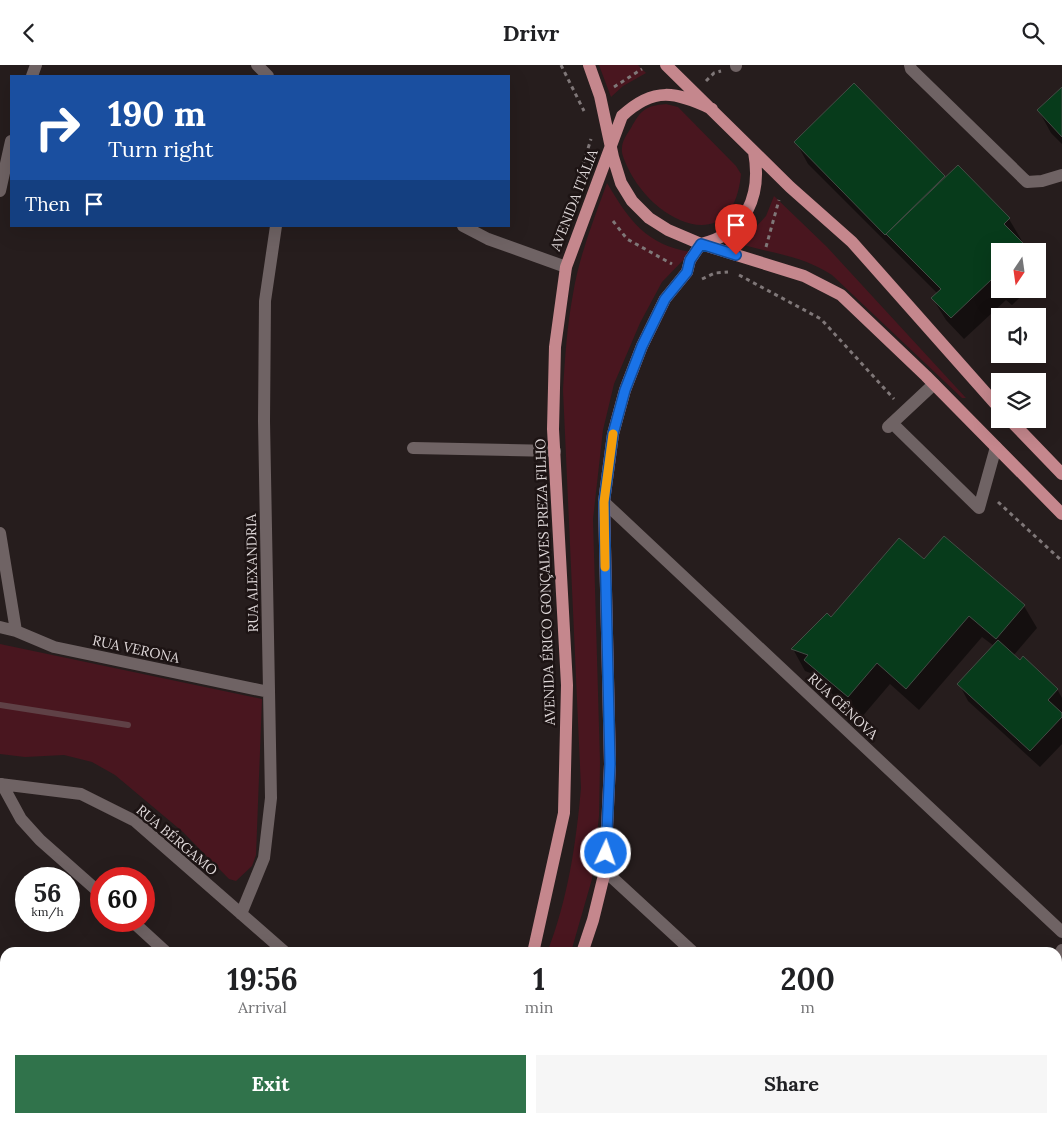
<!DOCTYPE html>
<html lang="en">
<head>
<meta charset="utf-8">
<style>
  :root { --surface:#fff; --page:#f6f6f6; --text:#202124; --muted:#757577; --accent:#30734b }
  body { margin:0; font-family:Lora,serif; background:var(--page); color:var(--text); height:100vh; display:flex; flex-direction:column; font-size:19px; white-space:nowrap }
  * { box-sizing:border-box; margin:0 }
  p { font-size:16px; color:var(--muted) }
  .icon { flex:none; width:28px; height:28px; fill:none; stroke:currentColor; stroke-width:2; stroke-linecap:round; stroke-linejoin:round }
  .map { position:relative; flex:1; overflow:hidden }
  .side { position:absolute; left:0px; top:882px; width:1062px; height:176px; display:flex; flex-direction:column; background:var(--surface); border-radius:15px 15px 0 0; box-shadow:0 5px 20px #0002 }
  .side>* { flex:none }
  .guide { position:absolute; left:10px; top:10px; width:500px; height:152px; border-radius:0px; box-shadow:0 5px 20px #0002; background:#1a4fa0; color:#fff; overflow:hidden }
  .needle { width:32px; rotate:193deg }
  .controls { position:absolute; left:991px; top:178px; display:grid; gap:10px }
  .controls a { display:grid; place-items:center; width:55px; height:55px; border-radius:0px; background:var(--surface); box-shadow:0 5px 20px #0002; font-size:25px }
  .speed { position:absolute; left:15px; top:802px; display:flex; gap:10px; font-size:25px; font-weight:700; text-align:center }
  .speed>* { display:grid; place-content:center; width:65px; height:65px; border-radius:50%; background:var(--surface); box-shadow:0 5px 20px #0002; line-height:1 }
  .speed small { font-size:12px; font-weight:400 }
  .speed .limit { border:8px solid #d22; background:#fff; color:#111 }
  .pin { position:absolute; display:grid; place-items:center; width:42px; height:42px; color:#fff; margin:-51px -21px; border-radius:50% 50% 50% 0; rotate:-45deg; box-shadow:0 0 5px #0007 }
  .pin .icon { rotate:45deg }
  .me { position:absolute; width:55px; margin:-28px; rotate:3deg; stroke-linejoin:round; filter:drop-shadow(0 0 4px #0008) }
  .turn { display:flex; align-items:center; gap:18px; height:105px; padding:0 15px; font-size:22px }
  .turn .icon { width:65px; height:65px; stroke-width:2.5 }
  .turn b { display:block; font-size:35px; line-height:42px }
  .then { display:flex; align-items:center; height:48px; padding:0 15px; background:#0003; gap:10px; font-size:19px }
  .eta { display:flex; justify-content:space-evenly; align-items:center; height:85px; text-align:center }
  .eta b { font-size:30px; font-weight:700; line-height:35px }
  .primary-button { display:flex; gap:10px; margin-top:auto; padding:10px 15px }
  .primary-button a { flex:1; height:58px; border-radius:0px; background:var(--accent); color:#fff; font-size:20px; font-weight:700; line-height:58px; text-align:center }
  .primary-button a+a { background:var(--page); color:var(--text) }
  header { display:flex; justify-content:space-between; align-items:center; height:65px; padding:0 15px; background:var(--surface); font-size:22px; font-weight:700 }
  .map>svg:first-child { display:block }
  .green { fill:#49161f }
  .shadow { fill:#0007 }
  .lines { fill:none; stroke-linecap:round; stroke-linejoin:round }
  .stream { stroke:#5f4146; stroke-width:6 }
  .building { fill:#073b1b; stroke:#444d46 }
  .path { stroke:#7f7778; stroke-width:3; stroke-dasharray:4 4; stroke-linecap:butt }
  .minor { stroke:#6f6364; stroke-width:12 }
  .major { stroke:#c5878d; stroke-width:12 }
  .route-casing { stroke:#114b97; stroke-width:12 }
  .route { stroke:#1a73e8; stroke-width:9 }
  .slow { stroke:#f59e0b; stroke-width:9 }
  .labels { text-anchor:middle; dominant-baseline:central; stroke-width:5; stroke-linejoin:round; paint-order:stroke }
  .street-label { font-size:14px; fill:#dfd8d9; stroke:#1d1414 }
</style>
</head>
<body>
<header><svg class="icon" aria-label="back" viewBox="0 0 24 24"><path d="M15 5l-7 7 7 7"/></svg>Drivr<svg class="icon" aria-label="search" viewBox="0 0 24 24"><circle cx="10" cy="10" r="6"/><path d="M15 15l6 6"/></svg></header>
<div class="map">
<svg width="1062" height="1058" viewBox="0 0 1062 1058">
  <rect width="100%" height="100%" fill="#261d1d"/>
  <path class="green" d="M599,0H638L646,8L623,21L611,32Z
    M666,39L678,42L736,101L741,109C733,196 652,157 627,101C625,96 621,89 622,83C622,76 627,69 631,63C641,45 645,41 666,39Z
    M607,118C629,155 646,180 691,187L662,217L640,258L614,319L603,365L593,454L600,697L599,751L592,814L571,887L547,888C568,834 576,779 581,723L563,325C565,293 567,261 573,229C579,191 594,154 607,118Z
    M774,131L827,182L966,333H962L832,210C801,190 774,189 740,179L766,151Z
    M0,579L262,634L256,790L252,801L236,816L229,814L183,767L115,710L92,697L64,690L25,692L0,689Z"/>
  <path class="shadow" d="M854,20L946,114L1009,154L1022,176L1020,177L1029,186H1000V224H1029L1012,240L1006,235L964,274L946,255L933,234L938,229L808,99L796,77Z
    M1062,24V79L1051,68L1039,46Z
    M1038,200L1043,210L1038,215Z
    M924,496L1024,541L1037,563L1013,591L1057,624L1062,633V679L1040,702L968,636L959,619L994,581L982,572L919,645L890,619L861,653L818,617L813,609L805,606L793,584L831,554Z"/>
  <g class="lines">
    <path class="stream" d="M0,640L128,660"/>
  </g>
  <path class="building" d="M854,18L945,111L885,170L794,77Z
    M1062,22V72L1037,45Z
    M958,100L1010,153L1004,159L1031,186H1000V218L999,219L992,214L951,253L931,233L941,224L886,169Z
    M944,471L1025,540L996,574L969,551L906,624L877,598L848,632L804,595L808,590L791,584L827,548L831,552L899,473L924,494Z
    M998,575L1020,595L1023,591L1058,624L1048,635L1062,648V652L1030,686L957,619Z"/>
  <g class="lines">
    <path class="path" d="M561,0L584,46
      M706,16L714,8L721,6
      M614,22L642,4
      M581,106L591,74
      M613,156L627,174L672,199
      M766,182L779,135
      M739,210L821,254L894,334
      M702,214L715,208L728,207
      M998,437L1062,496"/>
    <path class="minor" d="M257,0L268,11
      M910,0L911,4L1027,117L1042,116L1062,110
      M736,1V0
      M32,11L36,0
      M0,126L11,76
      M463,161L488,174L566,202
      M892,358L979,443L996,382
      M888,362L934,319
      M413,383L555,386
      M604,437L1062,867
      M0,468L16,566
      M0,562L16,566L54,582L269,627
      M0,719L81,729L135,756L286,888
      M2,719L21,754L40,775L101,829
      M605,806L694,888
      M241,849L264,793L271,733L264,356L265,236L276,161
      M132,856L167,888
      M1058,893L1062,885
      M0,985L5,989
      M76,1054L81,1058
      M624,1054L629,1058
      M876,1054L881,1058
      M958,1058L961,1054"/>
    <path class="major" d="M589,0L600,31L613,92L621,118L632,136L649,153L668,165L701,179L804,211L841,230L926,311L1062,449
      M666,0L790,122L852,177L1000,344
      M701,179C746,169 762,130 754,87
      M1009,354L1062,409
      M533,888L564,748L567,620L553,364L555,282L566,202L622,51C654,21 676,27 712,44
      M582,888L593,855L605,806L610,699L604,437L613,369L625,325L642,281L665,234L687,207L690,195L701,179
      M429,1058L432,1054
      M488,1058L491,1054"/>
  </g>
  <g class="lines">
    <g class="route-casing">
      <path id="route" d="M606,788L610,699L604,437L613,369L625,325L642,281L665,234L687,207L690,195L701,179L736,190"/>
    </g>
    <use href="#route" class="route"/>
    <path class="slow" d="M605,502L604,437L613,369"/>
  </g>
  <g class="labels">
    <g class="street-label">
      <text transform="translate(574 135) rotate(-69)">AVENIDA ITÁLIA</text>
      <text transform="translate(252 508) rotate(-91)">RUA ALEXANDRIA</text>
      <text transform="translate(545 517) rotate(-92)">AVENIDA ÉRICO GONÇALVES PREZA FILHO</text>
      <text transform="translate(136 584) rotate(12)">RUA VERONA</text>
      <text transform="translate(843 641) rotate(43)">RUA GÊNOVA</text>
      <text transform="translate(177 775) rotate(40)">RUA BÉRGAMO</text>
    </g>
  </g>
</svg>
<div class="controls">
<a><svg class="needle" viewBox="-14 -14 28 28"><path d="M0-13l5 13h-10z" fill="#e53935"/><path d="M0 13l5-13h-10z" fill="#757577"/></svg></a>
<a><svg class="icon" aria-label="sound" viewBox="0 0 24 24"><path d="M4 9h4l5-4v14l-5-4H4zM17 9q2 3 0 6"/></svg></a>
<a><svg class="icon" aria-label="layers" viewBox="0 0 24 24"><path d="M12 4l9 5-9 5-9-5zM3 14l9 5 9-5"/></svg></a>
</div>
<div class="speed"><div>56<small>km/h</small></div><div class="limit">60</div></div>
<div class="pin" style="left:736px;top:190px;background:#d93025"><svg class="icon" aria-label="arrive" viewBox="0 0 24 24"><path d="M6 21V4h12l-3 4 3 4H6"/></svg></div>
<svg class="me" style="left:606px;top:788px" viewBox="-20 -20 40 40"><circle r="17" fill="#1a73e8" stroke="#fff" stroke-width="3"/><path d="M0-11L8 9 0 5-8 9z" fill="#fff"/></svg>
<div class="guide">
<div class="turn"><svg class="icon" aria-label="right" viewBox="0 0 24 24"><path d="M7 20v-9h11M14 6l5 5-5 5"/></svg><div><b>190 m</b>Turn right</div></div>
<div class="then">Then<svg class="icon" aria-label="arrive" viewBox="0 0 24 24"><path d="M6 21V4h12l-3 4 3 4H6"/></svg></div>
</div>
<section class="side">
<div class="eta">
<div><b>19:56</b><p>Arrival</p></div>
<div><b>1</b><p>min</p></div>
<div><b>200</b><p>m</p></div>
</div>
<div class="primary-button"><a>Exit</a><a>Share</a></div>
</section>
</div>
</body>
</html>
